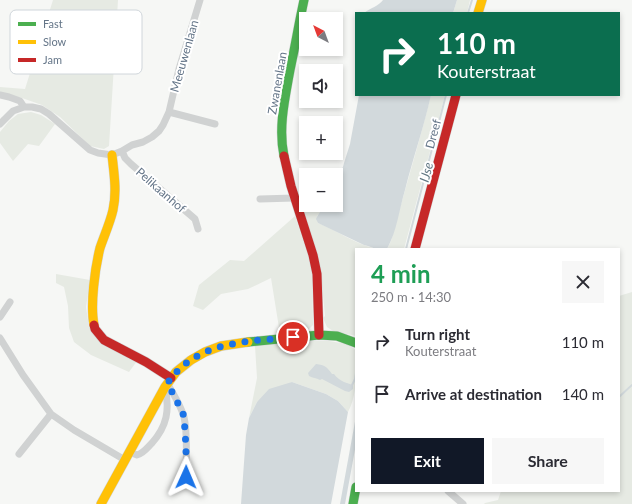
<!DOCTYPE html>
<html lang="en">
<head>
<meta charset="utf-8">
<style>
  :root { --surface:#fff; --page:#f7f7f7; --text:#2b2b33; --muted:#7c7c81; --accent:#111827 }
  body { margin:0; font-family:Lato,sans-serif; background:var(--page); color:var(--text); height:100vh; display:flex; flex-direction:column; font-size:15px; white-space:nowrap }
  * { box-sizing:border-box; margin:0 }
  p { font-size:13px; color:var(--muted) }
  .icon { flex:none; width:22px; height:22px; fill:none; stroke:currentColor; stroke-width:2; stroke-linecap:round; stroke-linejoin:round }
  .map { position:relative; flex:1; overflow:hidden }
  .sheet { position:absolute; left:355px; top:248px; width:265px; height:244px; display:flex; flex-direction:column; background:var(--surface); border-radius:0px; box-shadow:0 2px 6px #0003 }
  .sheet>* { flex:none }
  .banner { position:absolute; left:355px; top:12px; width:265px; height:84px; border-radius:0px; box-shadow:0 2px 6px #0003; background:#0b6e4f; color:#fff; overflow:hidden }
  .needle { width:26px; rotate:319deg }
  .buttons { position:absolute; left:299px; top:12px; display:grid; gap:8px }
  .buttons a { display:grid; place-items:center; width:44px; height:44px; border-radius:0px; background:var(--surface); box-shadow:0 2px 6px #0003; font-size:20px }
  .pin { position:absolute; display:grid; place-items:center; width:34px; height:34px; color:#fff; margin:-17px; border:2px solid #fff; border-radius:50%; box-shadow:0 1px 4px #0007 }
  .me { position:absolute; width:44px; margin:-22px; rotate:1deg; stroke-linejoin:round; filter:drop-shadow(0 0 3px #0008) }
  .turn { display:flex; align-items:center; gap:14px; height:84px; padding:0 16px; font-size:18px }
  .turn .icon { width:52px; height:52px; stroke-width:2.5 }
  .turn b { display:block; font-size:28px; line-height:34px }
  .round { display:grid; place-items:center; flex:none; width:42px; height:42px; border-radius:0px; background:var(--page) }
  .head { display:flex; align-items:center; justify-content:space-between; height:68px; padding:0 16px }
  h1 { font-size:24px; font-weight:700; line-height:30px; color:#1e9e55 }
  .cta { display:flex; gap:8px; margin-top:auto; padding:8px 16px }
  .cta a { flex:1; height:46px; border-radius:0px; background:var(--accent); color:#fff; font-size:16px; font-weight:700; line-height:46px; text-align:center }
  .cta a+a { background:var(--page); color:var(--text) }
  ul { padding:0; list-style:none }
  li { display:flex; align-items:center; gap:12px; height:52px; padding:0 16px }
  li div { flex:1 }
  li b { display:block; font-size:15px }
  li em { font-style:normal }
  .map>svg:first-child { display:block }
  .green { fill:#e6eae3 }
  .water { fill:#d2d9dc }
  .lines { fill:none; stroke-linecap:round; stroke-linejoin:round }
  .stream { stroke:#d2d9dc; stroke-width:2 }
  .fast-casing { stroke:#d1d4d5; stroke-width:10 }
  .slow-casing { stroke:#d1d4d5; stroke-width:10 }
  .jam-casing { stroke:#d1d4d5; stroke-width:10 }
  .street { stroke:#d0d2d2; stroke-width:7 }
  .fast { stroke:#4caf50; stroke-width:9 }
  .slow { stroke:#ffc107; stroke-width:9 }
  .jam { stroke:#c62828; stroke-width:9 }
  .route { stroke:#1a73e8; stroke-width:7; stroke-dasharray:0 12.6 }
  .labels { text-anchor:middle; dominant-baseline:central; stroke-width:4; stroke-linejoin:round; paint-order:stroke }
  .street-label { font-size:12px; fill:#647588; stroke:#fff }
  .water-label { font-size:13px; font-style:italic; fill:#607783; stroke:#fff }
  .key { fill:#fff; stroke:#d0d6db; stroke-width:1 }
  .key-label { font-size:11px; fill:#647588 }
</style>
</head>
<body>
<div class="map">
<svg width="632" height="504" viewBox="0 0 632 504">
  <rect width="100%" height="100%" fill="#f6f7f5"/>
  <path class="green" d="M53,0H118L109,146L104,149L90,146L60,117L42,105L22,98L0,93V87L25,89Z
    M457,0H470L467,13H453Z
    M431,95H445L404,249H387L391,241C404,192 419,144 431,95Z
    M31,112L41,115L55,124L39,146L28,144L13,161L0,143V132L9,121L18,114Z
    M305,193L306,194V205H329L325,208L317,216L318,223C324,225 329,228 335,231C348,238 362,245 376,249H356V336L333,331L327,327L323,318L325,316L321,275L298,195Z
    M295,216L312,267L313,325L309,329L280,334L271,278L248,289L221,294L203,310L193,306L199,285L230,260L244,261Z
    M56,274L90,280L86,307L89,327L137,361L129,372L91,355L74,342L69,328L68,306L64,287L56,283Z
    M632,292V504H484L485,503L498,500L501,491H619V296Z
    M301,341H329L347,344L356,350C356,371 358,393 348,412L338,401L326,394L292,382L257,402L249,418L257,378L255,346Z"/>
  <path class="water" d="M383,0H457L453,13H364C370,8 379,6 383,0Z
    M359,95H431C424,127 413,158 405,190C399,210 397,231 387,249H376L368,246L364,245L318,223L316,219C320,210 326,205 336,205V191L344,163L350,144Z
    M316,364C325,365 327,367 332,374H334C337,378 340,380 344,382C348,384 350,383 353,386V389L349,392L345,391L322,379L320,380C316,378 313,378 309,376L308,373Z
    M292,382L326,394L338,401L348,412L331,504H241L246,435L249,418L257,402L269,389Z
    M356,416V444L345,504H340Z"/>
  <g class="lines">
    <path class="stream" d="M468,13L472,0
      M406,249L446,95
      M352,385L355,379L356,373
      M619,397L632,385"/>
    <g class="fast-casing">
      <path id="fast" d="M284,156C278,128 285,98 290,70C295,47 299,23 304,0
        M248,342L319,335L337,336L356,343
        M353,504L356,487"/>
    </g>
    <g class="slow-casing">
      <path id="slow" d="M478,13L482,0
        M94,325C90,305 95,268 100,248C104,236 110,223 113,210C117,192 114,173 112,155
        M101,504L165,387L176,372L191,360L205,352L221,346L248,342"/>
    </g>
    <g class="jam-casing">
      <path id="jam" d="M284,156L291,186L313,255L317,274L319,335
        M415,249L456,95
        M94,325L95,329L104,340L146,362L171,378"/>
    </g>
    <path class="street" d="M0,95L9,97L20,101L24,107
      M169,112L215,124
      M0,124L13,111L24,107H32L41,109L49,114L90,150L98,153L112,155L122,151L132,145L143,142L152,137L159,131L163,125L169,112L179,69L200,0
      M122,151L125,158L131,164L195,219L198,229
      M260,199L294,198
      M0,317L10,302
      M0,338L23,375L51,414L74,430L125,460
      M167,383C173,393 181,406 184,417C188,434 186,459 186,477
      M129,452L137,455C144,453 147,448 152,443C167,426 170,410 165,387
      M19,454L51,414
      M448,491L463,504"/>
    <use href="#fast" class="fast"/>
    <use href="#slow" class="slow"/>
    <use href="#jam" class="jam"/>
  </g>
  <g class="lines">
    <path class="route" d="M186,477V447L184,416L174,395L167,384C196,340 247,342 293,337"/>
  </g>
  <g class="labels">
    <g class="street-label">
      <text transform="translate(184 56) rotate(-74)">Meeuwenlaan</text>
      <text transform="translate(277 83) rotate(-80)">Zwanenlaan</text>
      <text transform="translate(433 134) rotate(-75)">Dreef</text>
      <text transform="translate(161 190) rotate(41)">Pelikaanhof</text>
    </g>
    <g class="water-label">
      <text transform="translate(426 172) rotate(-75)">IJse</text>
    </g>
  </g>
  <rect x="10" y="10" width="132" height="64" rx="6" class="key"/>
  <rect x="18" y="22" width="18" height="4" fill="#4caf50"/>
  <rect x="18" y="40" width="18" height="4" fill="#ffc107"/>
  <rect x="18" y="58" width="18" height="4" fill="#c62828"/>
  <g class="key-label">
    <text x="43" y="28">Fast</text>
    <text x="43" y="46">Slow</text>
    <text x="43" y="64">Jam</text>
  </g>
</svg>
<div class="buttons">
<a><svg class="needle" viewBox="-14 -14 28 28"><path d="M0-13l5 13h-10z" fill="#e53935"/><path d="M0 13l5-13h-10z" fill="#7c7c81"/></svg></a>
<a><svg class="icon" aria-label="sound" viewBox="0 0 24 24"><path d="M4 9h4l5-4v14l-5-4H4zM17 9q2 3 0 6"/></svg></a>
<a>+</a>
<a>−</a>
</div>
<div class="pin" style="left:293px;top:337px;background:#d93025"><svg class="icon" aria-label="arrive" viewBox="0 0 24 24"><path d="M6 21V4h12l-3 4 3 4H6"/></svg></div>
<svg class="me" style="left:186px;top:477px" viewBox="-20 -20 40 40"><path d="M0-17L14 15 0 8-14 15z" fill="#1a73e8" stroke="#fff" stroke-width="4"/></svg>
<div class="banner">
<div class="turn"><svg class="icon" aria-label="right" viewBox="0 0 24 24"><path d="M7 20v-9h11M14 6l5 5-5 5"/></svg><div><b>110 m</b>Kouterstraat</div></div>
</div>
<section class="sheet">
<div class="head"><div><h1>4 min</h1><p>250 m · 14:30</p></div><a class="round"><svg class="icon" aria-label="close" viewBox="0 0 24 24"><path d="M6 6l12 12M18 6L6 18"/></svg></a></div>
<ul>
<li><svg class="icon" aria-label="right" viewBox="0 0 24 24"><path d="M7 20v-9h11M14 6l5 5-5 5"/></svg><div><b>Turn right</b><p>Kouterstraat</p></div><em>110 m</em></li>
<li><svg class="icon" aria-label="arrive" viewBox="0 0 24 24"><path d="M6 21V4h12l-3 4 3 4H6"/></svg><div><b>Arrive at destination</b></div><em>140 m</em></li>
</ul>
<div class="cta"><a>Exit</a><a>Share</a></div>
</section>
</div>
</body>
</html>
